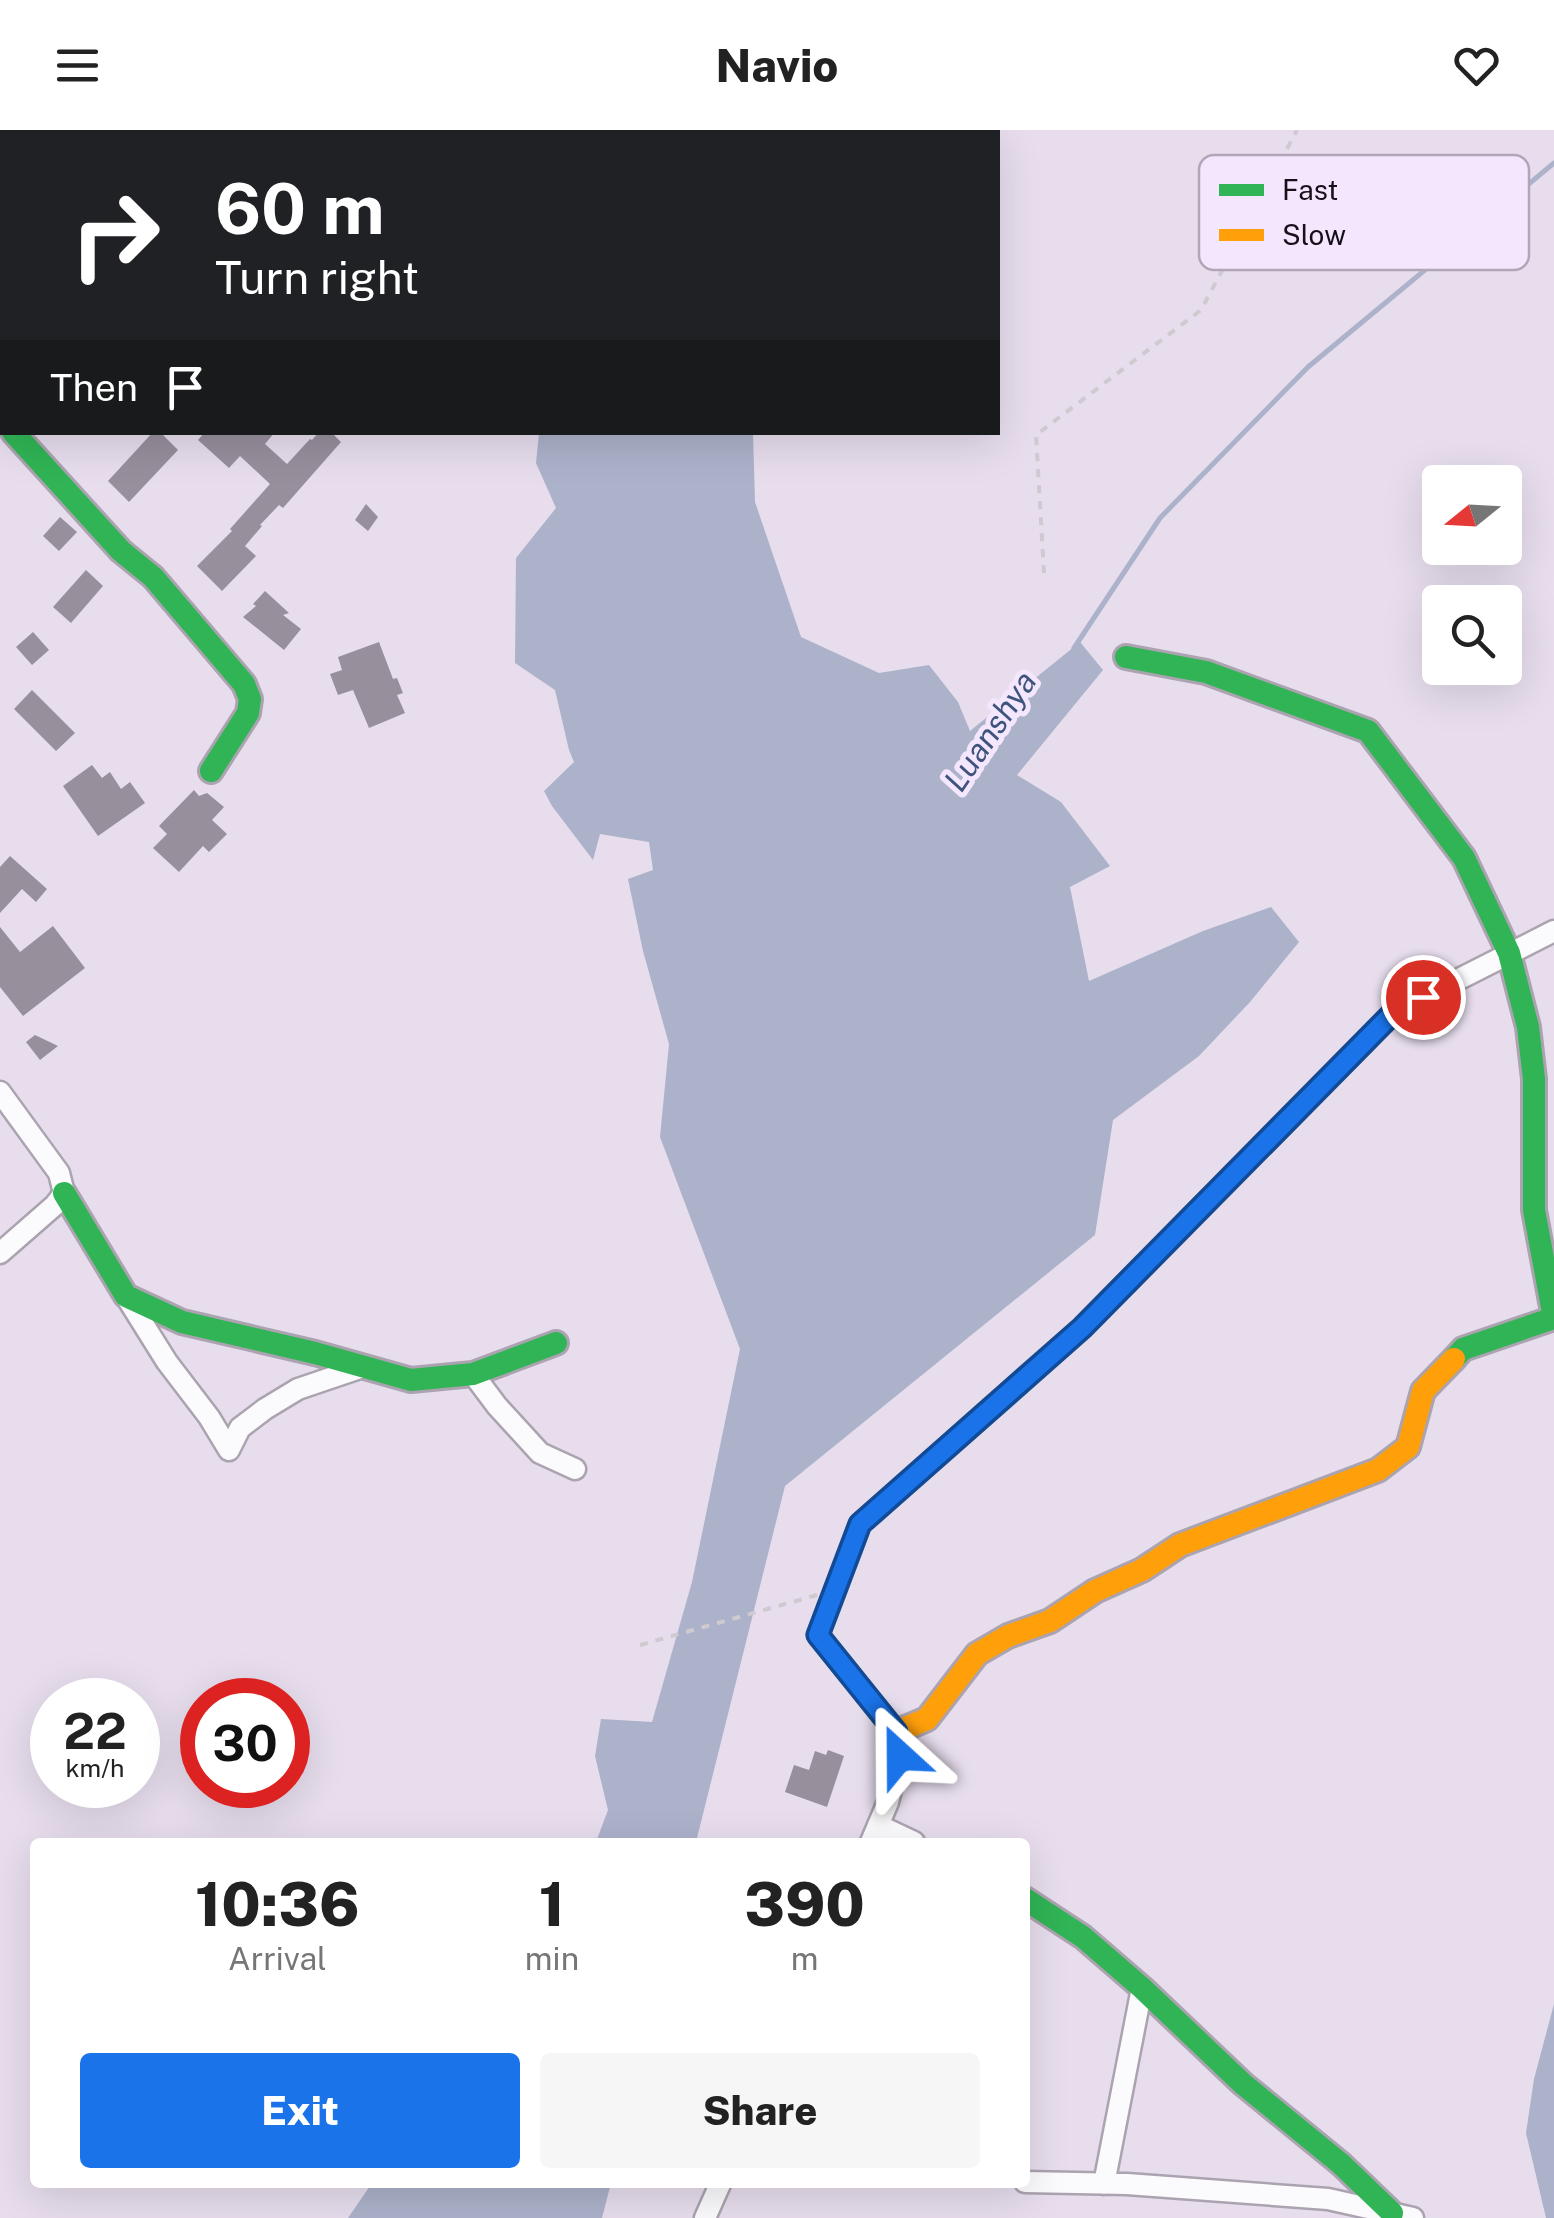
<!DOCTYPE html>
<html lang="en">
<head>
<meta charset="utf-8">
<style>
  :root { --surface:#fff; --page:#f6f6f6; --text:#222; --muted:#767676; --accent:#1a73e8 }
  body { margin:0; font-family:"Public Sans",sans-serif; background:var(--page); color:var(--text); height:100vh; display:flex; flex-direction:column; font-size:38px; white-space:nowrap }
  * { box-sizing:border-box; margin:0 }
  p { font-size:32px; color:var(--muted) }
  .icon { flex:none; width:55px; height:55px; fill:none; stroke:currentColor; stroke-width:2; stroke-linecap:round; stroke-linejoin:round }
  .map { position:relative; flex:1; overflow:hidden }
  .drawer { position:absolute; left:30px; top:1708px; width:1000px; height:350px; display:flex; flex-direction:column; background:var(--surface); border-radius:10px; box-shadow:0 10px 40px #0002 }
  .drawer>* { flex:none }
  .hud { position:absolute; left:0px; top:0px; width:1000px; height:305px; box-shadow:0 10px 40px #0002; background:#202124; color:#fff; overflow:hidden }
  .needle { width:65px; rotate:252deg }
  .buttons { position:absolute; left:1422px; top:335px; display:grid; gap:20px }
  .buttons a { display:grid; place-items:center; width:100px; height:100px; border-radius:10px; background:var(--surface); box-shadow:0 10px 40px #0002; font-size:50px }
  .speed { position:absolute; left:30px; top:1548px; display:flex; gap:20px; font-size:50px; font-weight:700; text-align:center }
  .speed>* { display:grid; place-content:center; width:130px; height:130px; border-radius:50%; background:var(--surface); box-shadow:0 10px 40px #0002; line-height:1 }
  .speed small { font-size:25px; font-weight:400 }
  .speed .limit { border:15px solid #d22; background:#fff; color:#111 }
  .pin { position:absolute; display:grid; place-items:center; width:85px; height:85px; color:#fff; margin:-42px; border:5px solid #fff; border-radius:50%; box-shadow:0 2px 10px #0007 }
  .me { position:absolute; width:110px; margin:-55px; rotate:336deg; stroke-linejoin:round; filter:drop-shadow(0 0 8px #0008) }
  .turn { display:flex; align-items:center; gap:35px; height:210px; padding:0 50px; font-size:45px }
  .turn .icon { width:130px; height:130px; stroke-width:2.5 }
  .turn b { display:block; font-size:70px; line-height:85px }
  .then { display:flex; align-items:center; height:95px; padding:0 50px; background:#0003; gap:20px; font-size:38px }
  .eta { display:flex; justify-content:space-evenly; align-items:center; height:170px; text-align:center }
  .eta b { font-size:60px; font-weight:800; line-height:70px }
  .button { display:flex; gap:20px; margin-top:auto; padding:20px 50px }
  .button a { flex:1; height:115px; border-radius:10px; background:var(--accent); color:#fff; font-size:40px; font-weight:800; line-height:115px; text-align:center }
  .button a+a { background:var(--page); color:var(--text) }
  header { display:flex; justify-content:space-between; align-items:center; height:130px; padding:0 50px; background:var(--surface); font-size:45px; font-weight:800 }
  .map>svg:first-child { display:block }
  .water { fill:#abb2ca }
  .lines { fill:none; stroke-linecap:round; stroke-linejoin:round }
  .stream { stroke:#abb2ca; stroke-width:5 }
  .building { fill:#978f9c }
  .street-casing { stroke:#aba3af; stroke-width:25 }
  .fast-casing { stroke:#aba3af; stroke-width:28 }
  .slow-casing { stroke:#aba3af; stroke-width:28 }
  .path { stroke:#cecacf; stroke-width:4; stroke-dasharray:8 8; stroke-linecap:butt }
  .street { stroke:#fbfafc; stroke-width:20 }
  .fast { stroke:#30b455; stroke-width:22 }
  .slow { stroke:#ff9f0a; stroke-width:22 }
  .path-bridge { stroke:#cecacf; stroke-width:4; stroke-dasharray:8 8; stroke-linecap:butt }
  .route-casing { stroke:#114b97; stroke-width:25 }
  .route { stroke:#1a73e8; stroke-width:18 }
  .labels { text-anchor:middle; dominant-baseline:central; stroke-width:10; stroke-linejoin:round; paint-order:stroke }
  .water-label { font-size:32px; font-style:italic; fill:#3f547d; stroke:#f4e6fc }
  .key { fill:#f4e6fc; stroke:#b1a6b8; stroke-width:2.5 }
  .key-label { font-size:28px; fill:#16101a }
</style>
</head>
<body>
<header><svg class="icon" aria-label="menu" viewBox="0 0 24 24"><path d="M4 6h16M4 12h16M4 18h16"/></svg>Navio<svg class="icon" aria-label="heart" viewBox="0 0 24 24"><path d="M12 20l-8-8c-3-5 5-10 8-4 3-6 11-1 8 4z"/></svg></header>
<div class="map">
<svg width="1554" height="2088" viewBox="0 0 1554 2088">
  <rect width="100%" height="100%" fill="#e7dded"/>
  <path class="water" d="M536,0H830V2H537Z
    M539,303H753L755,372L801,507L879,543L929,535L958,572L970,601L1080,512L1103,540L1017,645L1061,672L1110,736L1070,757L1089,851L1203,801L1271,777L1299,812L1250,872L1199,926L1113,990L1095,1105L785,1356L696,1712H596L608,1680L595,1626L601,1589L652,1592L692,1452L740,1219L660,1007L669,914L643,821L628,749L653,740L649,712L600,704L593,730L552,676L544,661L574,632L569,620L555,560L515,533L516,428L556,378L536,333Z
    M1554,1874V2088H1546L1526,2003L1534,1949Z
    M372,2053V2052L611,2053L602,2088H348Z"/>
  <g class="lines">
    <path class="stream" d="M1074,518L1160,388L1308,237L1554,33"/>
  </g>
  <path class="building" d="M153,302H160L178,320L129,372L108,351Z
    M205,302H275L265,314L287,334L310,309L312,310L319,302H331L341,312L283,378L279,375L260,395L262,396L245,416L256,426L222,461L197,436L232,401L230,399L270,354L240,326L229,338L198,310Z
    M366,374L378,387L368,401L355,390Z
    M60,387L77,402L59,421L43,406Z
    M86,440L103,456L71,493L53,477Z
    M265,461L289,483L283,485L301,499L284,520L243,487L256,476L253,474Z
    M33,502L49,520L32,535L16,517Z
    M379,512L393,549L397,548L403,563L397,565L405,583L369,598L353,560L338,565L330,544L342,540L338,527Z
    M32,560L75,603L56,621L14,579Z
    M92,635L102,648L110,642L121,659L130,652L145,673L98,706L63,656Z
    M194,660L199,666L207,663L224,677L212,690L227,704L209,722L203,716L179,742L153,718L167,704L159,696Z
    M10,726L47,759L36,772L22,759L0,783V737Z
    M53,796L85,838L23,886L0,857V797L20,822Z
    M35,905L58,916L40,930L26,912Z
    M828,1620L844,1626L827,1677L785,1662L794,1635L809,1640L815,1621L826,1625Z"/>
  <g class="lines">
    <g class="street-casing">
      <path id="street" d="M0,288L2,290
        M0,962L59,1043L64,1063L55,1075L0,1123
        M127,1168L167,1232L209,1287L229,1320L240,1298L265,1279L298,1259L363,1237
        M473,1244L497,1276L540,1323L575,1339
        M878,1695L914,1712
        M871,1712L888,1672L900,1626L896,1602L818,1505L860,1394L1082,1198L1394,882L1554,801
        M1025,2052L1127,2054L1328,2069L1413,2088
        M1104,2054L1142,1858
        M705,2088L721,2052"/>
    </g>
    <g class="fast-casing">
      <path id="fast" d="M13,302L121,421L153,447L244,554L250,569L248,583L211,641
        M1126,527L1206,542L1368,601L1464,728L1509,823L1528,897L1534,949V1080L1554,1188L1463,1219L1454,1229
        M64,1063L126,1166L182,1192L315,1223L411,1250L473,1244L556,1213
        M1025,1769L1083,1807L1142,1858L1243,1954L1341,2034L1392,2083"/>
    </g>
    <g class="slow-casing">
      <path id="slow" d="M896,1602L927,1589L977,1524L1008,1506L1050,1491L1095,1461L1142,1440L1180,1415L1378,1340L1408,1317L1423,1261L1454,1229"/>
    </g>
    <path class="path" d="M1044,443L1036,305L1201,180L1297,0"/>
    <use href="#street" class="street"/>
    <use href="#fast" class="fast"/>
    <use href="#slow" class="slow"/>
    <path class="path-bridge" d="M640,1515L856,1454"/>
  </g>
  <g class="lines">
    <g class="route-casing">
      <path id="route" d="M900,1626L896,1602L818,1505L860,1394L1082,1198L1394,882L1423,867"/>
    </g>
    <use href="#route" class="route"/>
  </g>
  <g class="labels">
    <g class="water-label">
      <text transform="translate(990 601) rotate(-56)">Luanshya</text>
    </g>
  </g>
  <rect x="1199" y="25" width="330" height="115" rx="15" class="key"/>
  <rect x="1219" y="54" width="45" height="12" fill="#30b455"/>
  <rect x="1219" y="99" width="45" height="12" fill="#ff9f0a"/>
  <g class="key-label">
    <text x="1282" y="70">Fast</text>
    <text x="1282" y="115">Slow</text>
  </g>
</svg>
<div class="buttons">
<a><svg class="needle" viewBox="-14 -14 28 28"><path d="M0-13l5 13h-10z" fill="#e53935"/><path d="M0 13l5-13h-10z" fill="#767676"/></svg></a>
<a><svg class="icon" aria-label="search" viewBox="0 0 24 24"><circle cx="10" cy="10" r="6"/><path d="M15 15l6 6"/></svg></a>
</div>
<div class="speed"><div>22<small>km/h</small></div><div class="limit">30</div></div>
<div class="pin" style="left:1423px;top:867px;background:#d93025"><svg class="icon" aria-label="arrive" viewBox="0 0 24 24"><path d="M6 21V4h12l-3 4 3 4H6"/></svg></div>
<svg class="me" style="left:900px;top:1626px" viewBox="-20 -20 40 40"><path d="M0-17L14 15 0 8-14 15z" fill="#1a73e8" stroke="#fff" stroke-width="4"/></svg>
<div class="hud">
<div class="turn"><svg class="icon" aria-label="right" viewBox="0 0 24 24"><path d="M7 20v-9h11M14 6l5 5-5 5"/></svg><div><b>60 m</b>Turn right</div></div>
<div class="then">Then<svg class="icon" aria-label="arrive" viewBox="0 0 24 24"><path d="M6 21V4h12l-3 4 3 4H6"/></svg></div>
</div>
<section class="drawer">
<div class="eta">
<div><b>10:36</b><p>Arrival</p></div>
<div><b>1</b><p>min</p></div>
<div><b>390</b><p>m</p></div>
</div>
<div class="button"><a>Exit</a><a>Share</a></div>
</section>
</div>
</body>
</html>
